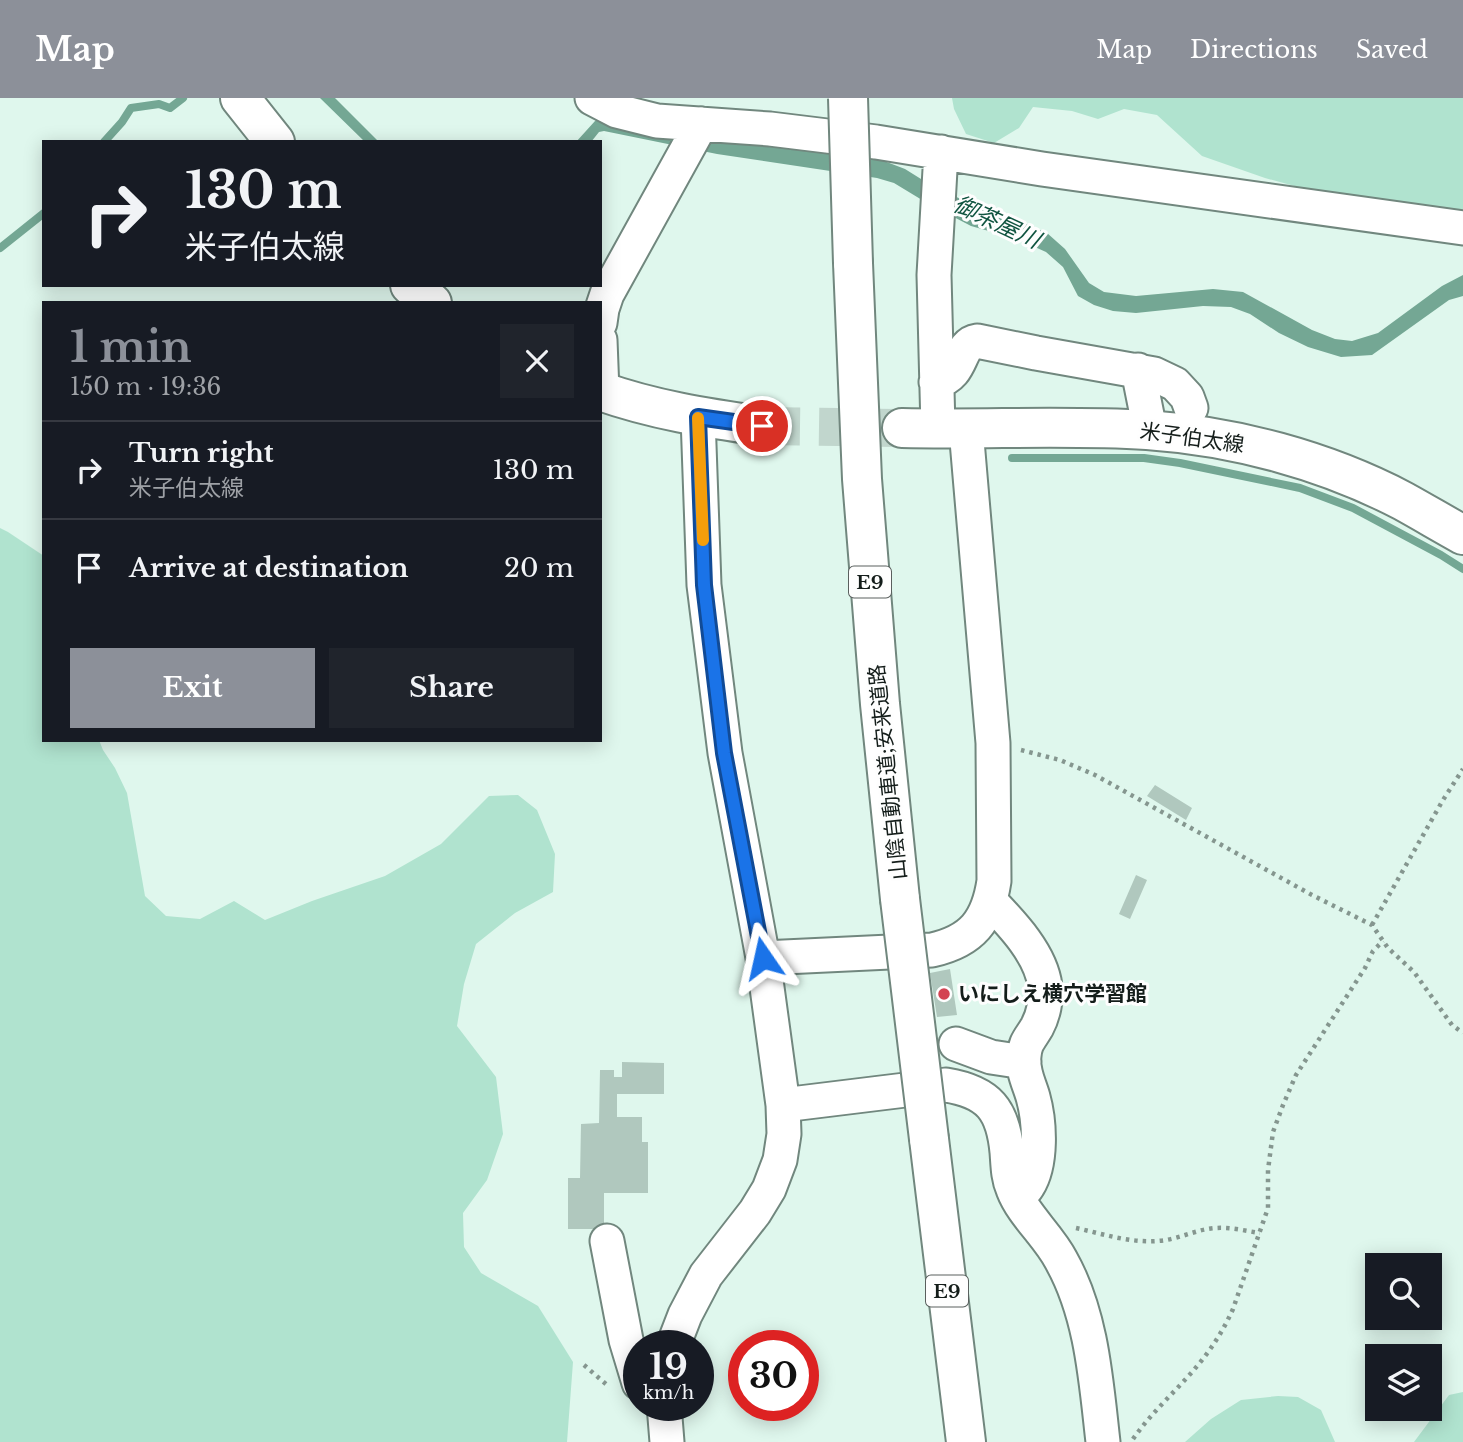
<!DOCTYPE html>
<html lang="en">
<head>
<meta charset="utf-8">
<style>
  :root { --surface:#171b24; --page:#20242c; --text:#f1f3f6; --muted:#9ea1a6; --line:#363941; --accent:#8c9099 }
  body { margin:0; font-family:"Libre Baskerville","Noto Sans JP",serif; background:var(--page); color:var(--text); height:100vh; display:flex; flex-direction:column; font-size:26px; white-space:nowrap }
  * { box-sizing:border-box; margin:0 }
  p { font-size:23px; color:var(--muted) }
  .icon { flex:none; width:38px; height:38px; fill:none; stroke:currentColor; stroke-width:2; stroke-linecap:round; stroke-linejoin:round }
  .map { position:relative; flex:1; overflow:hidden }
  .details { position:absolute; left:42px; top:203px; width:560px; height:441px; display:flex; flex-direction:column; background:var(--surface); border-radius:0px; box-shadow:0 4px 18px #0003 }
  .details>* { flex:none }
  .top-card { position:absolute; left:42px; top:42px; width:560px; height:147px; border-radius:0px; box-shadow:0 4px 18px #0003; background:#171b24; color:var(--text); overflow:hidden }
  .fabs { position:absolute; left:1365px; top:1155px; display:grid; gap:14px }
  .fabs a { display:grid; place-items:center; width:77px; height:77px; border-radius:0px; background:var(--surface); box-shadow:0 4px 18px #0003; font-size:35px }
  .speed { position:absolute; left:623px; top:1232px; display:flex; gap:14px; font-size:35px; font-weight:700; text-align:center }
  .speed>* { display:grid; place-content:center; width:91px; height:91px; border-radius:50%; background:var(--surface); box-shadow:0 4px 18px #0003; line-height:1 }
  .speed small { font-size:18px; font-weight:400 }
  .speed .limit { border:10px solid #d22; background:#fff; color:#111 }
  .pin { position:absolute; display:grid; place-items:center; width:60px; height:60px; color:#fff; margin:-30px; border:4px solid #fff; border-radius:50%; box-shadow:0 2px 7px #0007 }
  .me { position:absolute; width:77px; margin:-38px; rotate:349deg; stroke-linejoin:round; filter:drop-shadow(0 0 5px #0008) }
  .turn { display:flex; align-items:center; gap:24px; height:147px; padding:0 28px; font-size:32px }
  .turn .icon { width:91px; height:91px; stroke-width:2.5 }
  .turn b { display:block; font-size:49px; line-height:60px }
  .round { display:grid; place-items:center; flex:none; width:74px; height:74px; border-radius:0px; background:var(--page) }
  .summary { display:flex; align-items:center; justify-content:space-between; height:119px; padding:0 28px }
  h1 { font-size:42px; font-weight:700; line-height:52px; color:var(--accent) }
  .action { display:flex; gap:14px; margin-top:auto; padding:14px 28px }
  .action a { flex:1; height:80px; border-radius:0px; background:var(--accent); color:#fff; font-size:28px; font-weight:700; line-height:80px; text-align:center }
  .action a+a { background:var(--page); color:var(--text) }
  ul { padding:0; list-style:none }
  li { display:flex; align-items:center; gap:21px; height:98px; padding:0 28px; border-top:2px solid var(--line) }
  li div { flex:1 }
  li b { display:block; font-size:26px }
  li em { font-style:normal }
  header { display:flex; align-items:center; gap:42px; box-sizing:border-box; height:98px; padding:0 35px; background:var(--accent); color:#fff }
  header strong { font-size:33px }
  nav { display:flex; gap:38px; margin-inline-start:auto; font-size:24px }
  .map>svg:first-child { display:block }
  .green { fill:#b0e3cf }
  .water { fill:#74a794 }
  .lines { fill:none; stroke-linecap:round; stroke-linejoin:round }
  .stream { stroke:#74a794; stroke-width:8 }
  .building { fill:#b0c8be }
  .major-tunnel { stroke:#c1d6cd; stroke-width:38; stroke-dasharray:38 19; stroke-linecap:butt }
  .minor-casing { stroke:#71877e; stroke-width:37 }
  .major-casing { stroke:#71877e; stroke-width:42 }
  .highway-casing { stroke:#71877e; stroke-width:42 }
  .path { stroke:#85968f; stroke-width:4.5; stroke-dasharray:3.5 5; stroke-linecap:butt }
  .minor { stroke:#fff; stroke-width:33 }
  .major { stroke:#fff; stroke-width:38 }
  .highway { stroke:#fff; stroke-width:38 }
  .highway-bridge-casing { stroke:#71877e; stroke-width:42; stroke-linecap:butt }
  .highway-bridge { stroke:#fff; stroke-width:38 }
  .route-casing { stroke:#114b97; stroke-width:18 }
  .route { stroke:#1a73e8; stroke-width:12 }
  .slow { stroke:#f59e0b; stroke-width:12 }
  .poi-dot { fill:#d34352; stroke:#fefefe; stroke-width:2.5 }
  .labels { text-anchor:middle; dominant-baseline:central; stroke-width:6; stroke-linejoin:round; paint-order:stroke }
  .shield { fill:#fefefe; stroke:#5a605e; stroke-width:2 }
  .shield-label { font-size:19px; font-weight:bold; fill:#141d1a }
  .street-label { font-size:21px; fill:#141d1a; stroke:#fefefe }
  .poi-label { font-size:21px; font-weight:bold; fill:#141d1a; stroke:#fefefe; text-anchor:start }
  .water-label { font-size:23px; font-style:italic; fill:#105440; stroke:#fefefe }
</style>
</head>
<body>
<header>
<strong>Map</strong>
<nav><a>Map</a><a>Directions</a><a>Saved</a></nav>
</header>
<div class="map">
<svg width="1463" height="1344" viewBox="0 0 1463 1344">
  <rect width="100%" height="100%" fill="#dff7ed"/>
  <path class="green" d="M952,0H1463V118L1349,103L1265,80L1202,58L1157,17L1124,11L1098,21L1072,13L1033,9L1019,30L994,45L966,36L954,11Z
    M0,430L8,434L44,458V642H99L103,652L115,670L127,695L145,798L166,818L200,821L234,803L265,822L312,803L385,778L441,746L489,698L518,697L537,712L555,756L553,794L515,815L476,846L464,886L457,928L496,979L503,1036L487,1082L463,1115L464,1149L481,1175L538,1208L573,1264L567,1344H0Z
    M1463,1294V1344H1414L1449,1297Z
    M1278,1298L1298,1299L1321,1312L1335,1344H1185L1211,1321L1241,1302Z"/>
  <path class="water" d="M320,0H335L379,44H365Z
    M601,20L774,46L871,58L905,71L929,86L984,112L1013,120L1047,135L1065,151L1089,185L1104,194L1136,198L1213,191L1243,194L1312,232L1335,241L1352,243L1378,235L1442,188L1463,177V198L1449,202L1372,257L1341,259L1308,249L1279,235L1250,216L1231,209L1203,208L1136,215L1113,213L1094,207L1078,198L1063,169L1046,154L1017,141L971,128L927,105L894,85L877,80L717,56L604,33L599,34L591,44H576L595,23Z"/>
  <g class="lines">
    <path class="stream" d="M104,44L122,24L131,10L159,6L170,10L183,0
      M0,150L44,115
      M1012,360H1144L1180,365L1300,390L1353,410L1441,457L1463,471"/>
  </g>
  <path class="building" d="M1155,687L1192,710L1186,722L1147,698Z
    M1136,777L1147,782L1130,821L1119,816Z
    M950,871L957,917L937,919L930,875Z
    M622,964L664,965V996H617V1019H642V1044H648V1095H604V1131H568V1080H580L581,1026L599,1025L600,972H614V979H622Z"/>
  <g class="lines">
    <path class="major-tunnel" d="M762,328L902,330"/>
    <g class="minor-casing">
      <path id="minor" d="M592,0L617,13L657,23L770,31L876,44L1042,71L1463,130
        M600,225L602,211L607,196L701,26
        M600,242L602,294
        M1138,272L1150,332
        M936,284C965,277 957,246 977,243L1036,255L1154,276L1175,286L1187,299L1191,310
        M938,330L934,177L941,54
        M991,804C1012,826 1041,856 1045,888C1047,901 1043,918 1037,929C1030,941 1025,944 1024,958C1022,973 1029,985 1033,999C1040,1024 1042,1066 1028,1088C1025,1093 1020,1097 1017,1100
        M763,860L932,852C972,843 988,823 994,783L993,645L966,331
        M956,946L991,959L1024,964
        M783,1007L946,987C989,994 1003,1012 1007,1054C1008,1067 1008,1080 1013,1091C1023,1117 1048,1137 1061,1162C1092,1217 1096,1283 1103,1344
        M607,1143L626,1242L639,1285
        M673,1248L685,1217L706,1177L755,1114L769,1091L780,1062L784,1036L783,1007L763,860L725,655L704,487L698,319
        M664,1307L667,1344"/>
    </g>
    <g class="major-casing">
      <path id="major" d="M240,0L275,44
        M410,187L432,205
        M600,293C654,312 706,320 762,328
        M902,330C984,332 1065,327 1147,332C1234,338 1325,362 1403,403C1423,414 1443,426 1463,437"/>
    </g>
    <g class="highway-casing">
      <path id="highway" d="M853,165L862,381L880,606L900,801
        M929,1041L966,1344"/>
    </g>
    <path class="path" d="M1021,652L1060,662L1095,677L1312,797L1372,827L1388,850L1414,874L1452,927L1463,935
      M1372,827L1443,702L1463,671
      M1076,1130C1103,1136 1130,1145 1157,1143C1178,1142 1196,1131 1216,1130C1231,1129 1246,1133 1260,1135
      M584,1267L607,1287
      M1133,1341C1153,1312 1180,1290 1202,1262C1214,1247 1225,1229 1233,1211L1268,1110V1072L1273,1034L1283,1007L1296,977L1365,870L1373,853L1383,843"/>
    <use href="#minor" class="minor"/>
    <use href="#major" class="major"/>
    <use href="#highway" class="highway"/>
    <g class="highway-bridge-casing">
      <path id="highway-bridge" d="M848,0L853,165
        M900,801L929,1041"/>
    </g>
    <use href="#highway-bridge" class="highway-bridge"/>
  </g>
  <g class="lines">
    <g class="route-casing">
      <path id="route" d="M762,328L698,319L704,487L724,655L763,860"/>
    </g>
    <use href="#route" class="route"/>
    <path class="slow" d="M698,320L703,442"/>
  </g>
  <circle class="poi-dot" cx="944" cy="896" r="7"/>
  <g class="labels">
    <g class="shield">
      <rect x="849" y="468.5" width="42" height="31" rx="5"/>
      <rect x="926" y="1177.5" width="42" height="31" rx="5"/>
    </g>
    <g class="shield-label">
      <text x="870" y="484">E9</text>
      <text x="947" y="1193">E9</text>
    </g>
    <g class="street-label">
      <text transform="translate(1192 340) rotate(8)">米子伯太線</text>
      <text transform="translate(888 674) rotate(-96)">山陰自動車道;安来道路</text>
    </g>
    <g class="poi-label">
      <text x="958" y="896">いにしえ横穴学習館</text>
    </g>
    <g class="water-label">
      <text transform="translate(997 124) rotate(25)">御茶屋川</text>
    </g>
  </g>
</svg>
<div class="fabs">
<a><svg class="icon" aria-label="search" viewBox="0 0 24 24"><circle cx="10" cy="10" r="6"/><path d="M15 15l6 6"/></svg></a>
<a><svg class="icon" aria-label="layers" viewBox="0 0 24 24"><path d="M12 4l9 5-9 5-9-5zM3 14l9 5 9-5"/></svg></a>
</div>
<div class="speed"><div>19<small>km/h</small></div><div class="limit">30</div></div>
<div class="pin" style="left:762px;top:328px;background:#d93025"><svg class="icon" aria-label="arrive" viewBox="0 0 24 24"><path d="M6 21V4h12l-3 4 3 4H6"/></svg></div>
<svg class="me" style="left:763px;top:860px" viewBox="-20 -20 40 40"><path d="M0-17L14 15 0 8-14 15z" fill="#1a73e8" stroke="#fff" stroke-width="4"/></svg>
<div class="top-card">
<div class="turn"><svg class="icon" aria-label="right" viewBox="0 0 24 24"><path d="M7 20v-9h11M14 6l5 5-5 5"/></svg><div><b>130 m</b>米子伯太線</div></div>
</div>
<section class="details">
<div class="summary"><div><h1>1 min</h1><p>150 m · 19:36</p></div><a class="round"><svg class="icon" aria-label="close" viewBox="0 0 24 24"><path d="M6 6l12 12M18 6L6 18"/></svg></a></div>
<ul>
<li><svg class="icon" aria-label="right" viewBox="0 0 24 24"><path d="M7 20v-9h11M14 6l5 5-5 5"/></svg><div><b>Turn right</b><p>米子伯太線</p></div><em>130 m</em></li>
<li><svg class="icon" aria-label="arrive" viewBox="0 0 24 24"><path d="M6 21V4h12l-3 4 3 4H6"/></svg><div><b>Arrive at destination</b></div><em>20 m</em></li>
</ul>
<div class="action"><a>Exit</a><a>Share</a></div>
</section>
</div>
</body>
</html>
